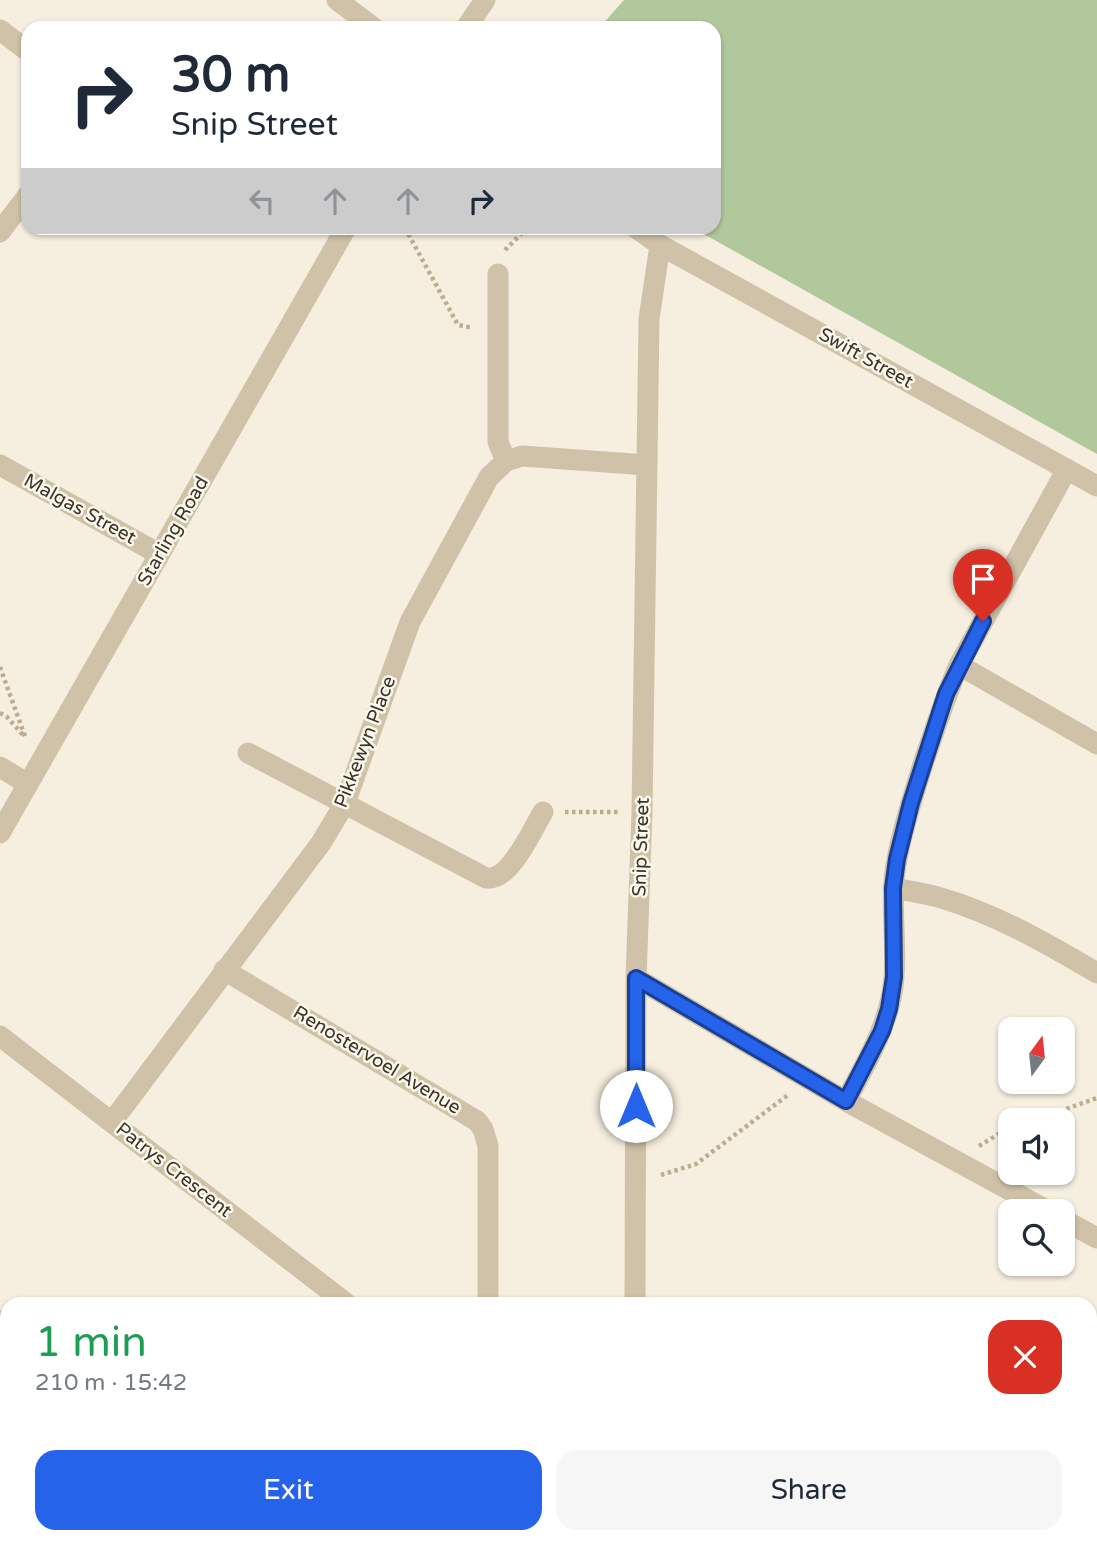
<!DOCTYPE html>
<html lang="en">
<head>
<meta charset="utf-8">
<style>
  :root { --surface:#fff; --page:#f6f6f7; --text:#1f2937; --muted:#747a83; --accent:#2563eb }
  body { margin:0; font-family:"Varela Round",sans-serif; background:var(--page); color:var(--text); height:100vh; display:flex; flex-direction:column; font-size:26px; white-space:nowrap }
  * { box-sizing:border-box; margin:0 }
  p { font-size:23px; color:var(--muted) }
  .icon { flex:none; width:38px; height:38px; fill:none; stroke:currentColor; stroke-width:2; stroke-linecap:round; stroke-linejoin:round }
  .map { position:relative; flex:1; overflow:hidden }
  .sheet { position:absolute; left:0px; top:1297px; width:1097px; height:247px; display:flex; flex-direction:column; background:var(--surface); border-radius:21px 21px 0 0; box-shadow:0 2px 5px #0004 }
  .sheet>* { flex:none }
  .banner { position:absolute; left:21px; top:21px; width:700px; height:214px; border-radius:21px; box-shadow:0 2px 5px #0004; background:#fff; color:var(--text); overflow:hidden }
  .needle { width:46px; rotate:15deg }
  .tools { position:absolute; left:998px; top:1017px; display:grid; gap:14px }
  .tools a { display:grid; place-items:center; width:77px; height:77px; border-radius:14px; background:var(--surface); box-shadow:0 2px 5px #0004; font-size:35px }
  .pin { position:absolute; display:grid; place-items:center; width:60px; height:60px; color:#fff; margin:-72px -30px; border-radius:50% 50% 50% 0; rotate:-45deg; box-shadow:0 0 7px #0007 }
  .pin .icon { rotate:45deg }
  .me { position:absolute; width:77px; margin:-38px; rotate:0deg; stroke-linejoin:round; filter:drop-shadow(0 0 5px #0008) }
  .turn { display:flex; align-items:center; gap:24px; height:147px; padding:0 35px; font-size:32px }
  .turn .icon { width:91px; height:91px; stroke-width:2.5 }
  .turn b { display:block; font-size:49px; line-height:60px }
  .lanes { display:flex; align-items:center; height:66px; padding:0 35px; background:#0003; justify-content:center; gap:35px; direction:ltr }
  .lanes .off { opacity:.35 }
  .round { display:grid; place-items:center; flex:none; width:74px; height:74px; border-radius:21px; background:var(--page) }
  .overview { display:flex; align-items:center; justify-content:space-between; height:119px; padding:0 35px }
  h1 { font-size:42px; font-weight:600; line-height:52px; color:#1e9e55 }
  .button { display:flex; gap:14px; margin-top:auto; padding:14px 35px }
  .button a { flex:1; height:80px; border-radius:21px; background:var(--accent); color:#fff; font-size:28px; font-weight:600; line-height:80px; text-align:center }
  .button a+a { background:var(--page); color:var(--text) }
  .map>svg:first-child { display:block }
  .green { fill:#b1c79c }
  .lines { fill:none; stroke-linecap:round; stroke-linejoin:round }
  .path { stroke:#bcac92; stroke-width:4.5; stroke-dasharray:3.5 3.5; stroke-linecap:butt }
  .minor { stroke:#d0c2a8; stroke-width:21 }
  .route-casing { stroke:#184099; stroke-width:18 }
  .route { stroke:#2563eb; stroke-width:12 }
  .labels { text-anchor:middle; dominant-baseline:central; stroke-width:5; stroke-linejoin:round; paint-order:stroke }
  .street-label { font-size:19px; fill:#3c3329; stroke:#fcf8ec }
</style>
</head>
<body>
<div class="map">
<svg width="1097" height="1543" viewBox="0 0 1097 1543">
  <rect width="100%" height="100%" fill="#f6efdf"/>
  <path class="green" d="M624,0H1097V454L693,228H714V28H599Z"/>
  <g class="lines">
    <path class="path" d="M405,228L458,325L473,328
      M505,250L527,228
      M0,667L26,739
      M0,713L7,717L23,735
      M565,812H619
      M1026,1120L1046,1116L1097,1098
      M979,1146L1010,1127
      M661,1175L696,1164L788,1095"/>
    <path class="minor" d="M337,0L374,28
      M466,28L485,0
      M0,30L28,51
      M636,228L660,245L1097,486
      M0,232L28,195
      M498,274V442L506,461
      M0,465L159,554
      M959,665L1097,744
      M248,753L486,878C510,882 532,830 543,812
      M0,767L28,784
      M0,833L346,228
      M893,888C909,891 925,893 941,898C996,914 1048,944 1097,973
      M224,970L477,1121L483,1129L488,1146V1304
      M636,978L846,1101L1048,1211
      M0,1036L347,1304
      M846,1101C867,1061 891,1022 894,977C897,937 889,898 897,859C903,826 914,793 924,761C935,729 945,697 959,665L1067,469
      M112,1122L321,843L345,803L410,622L489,477L506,461L522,456L647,465
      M1062,1219L1097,1238
      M635,1304L636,978L642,812L649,319L660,245
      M0,1321L7,1325
      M1090,1484L1097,1487
      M685,1536L697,1543
      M144,1543L149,1536
      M455,1543L461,1536
      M640,1543L641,1536
      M792,1543L796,1536"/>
  </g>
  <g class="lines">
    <g class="route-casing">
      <path id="route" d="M636,1106V978L846,1101L882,1031L889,1009L894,977L893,888L897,859L911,803L946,694L983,621"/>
    </g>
    <use href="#route" class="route"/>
  </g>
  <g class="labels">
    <g class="street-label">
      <text transform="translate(866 358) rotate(29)">Swift Street</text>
      <text transform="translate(80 509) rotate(29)">Malgas Street</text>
      <text transform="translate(173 531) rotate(-60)">Starling Road</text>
      <text transform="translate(365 742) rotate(-69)">Pikkewyn Place</text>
      <text transform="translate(641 847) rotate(-88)">Snip Street</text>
      <text transform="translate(377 1060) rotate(31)">Renostervoel Avenue</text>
      <text transform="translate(174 1170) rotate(38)">Patrys Crescent</text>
    </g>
  </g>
</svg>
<div class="tools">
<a><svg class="needle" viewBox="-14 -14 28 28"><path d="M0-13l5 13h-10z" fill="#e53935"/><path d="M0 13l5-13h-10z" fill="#747a83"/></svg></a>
<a><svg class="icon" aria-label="sound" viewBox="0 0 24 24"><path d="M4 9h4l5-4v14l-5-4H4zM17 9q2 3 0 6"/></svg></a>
<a><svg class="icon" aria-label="search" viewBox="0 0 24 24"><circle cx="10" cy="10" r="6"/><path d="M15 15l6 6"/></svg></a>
</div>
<div class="pin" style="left:983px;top:621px;background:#d93025"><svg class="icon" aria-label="arrive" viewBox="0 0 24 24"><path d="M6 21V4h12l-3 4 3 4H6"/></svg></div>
<svg class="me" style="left:636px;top:1106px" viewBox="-20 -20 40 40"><circle r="19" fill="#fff"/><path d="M0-13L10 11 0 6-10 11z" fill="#2563eb"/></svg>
<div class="banner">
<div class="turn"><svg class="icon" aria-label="right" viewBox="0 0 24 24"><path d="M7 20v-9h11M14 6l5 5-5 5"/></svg><div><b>30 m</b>Snip Street</div></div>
<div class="lanes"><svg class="icon off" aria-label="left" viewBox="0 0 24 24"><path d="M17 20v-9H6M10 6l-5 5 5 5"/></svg><svg class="icon off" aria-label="ahead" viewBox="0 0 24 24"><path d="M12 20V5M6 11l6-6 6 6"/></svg><svg class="icon off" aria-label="ahead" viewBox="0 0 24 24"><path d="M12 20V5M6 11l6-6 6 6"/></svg><svg class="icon" aria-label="right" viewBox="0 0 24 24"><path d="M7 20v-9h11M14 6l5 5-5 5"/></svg></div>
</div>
<section class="sheet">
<div class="overview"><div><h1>1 min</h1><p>210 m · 15:42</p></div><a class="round" style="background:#d93025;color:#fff"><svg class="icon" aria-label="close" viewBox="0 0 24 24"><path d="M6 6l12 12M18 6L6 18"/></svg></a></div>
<div class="button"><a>Exit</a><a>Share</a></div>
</section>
</div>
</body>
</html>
